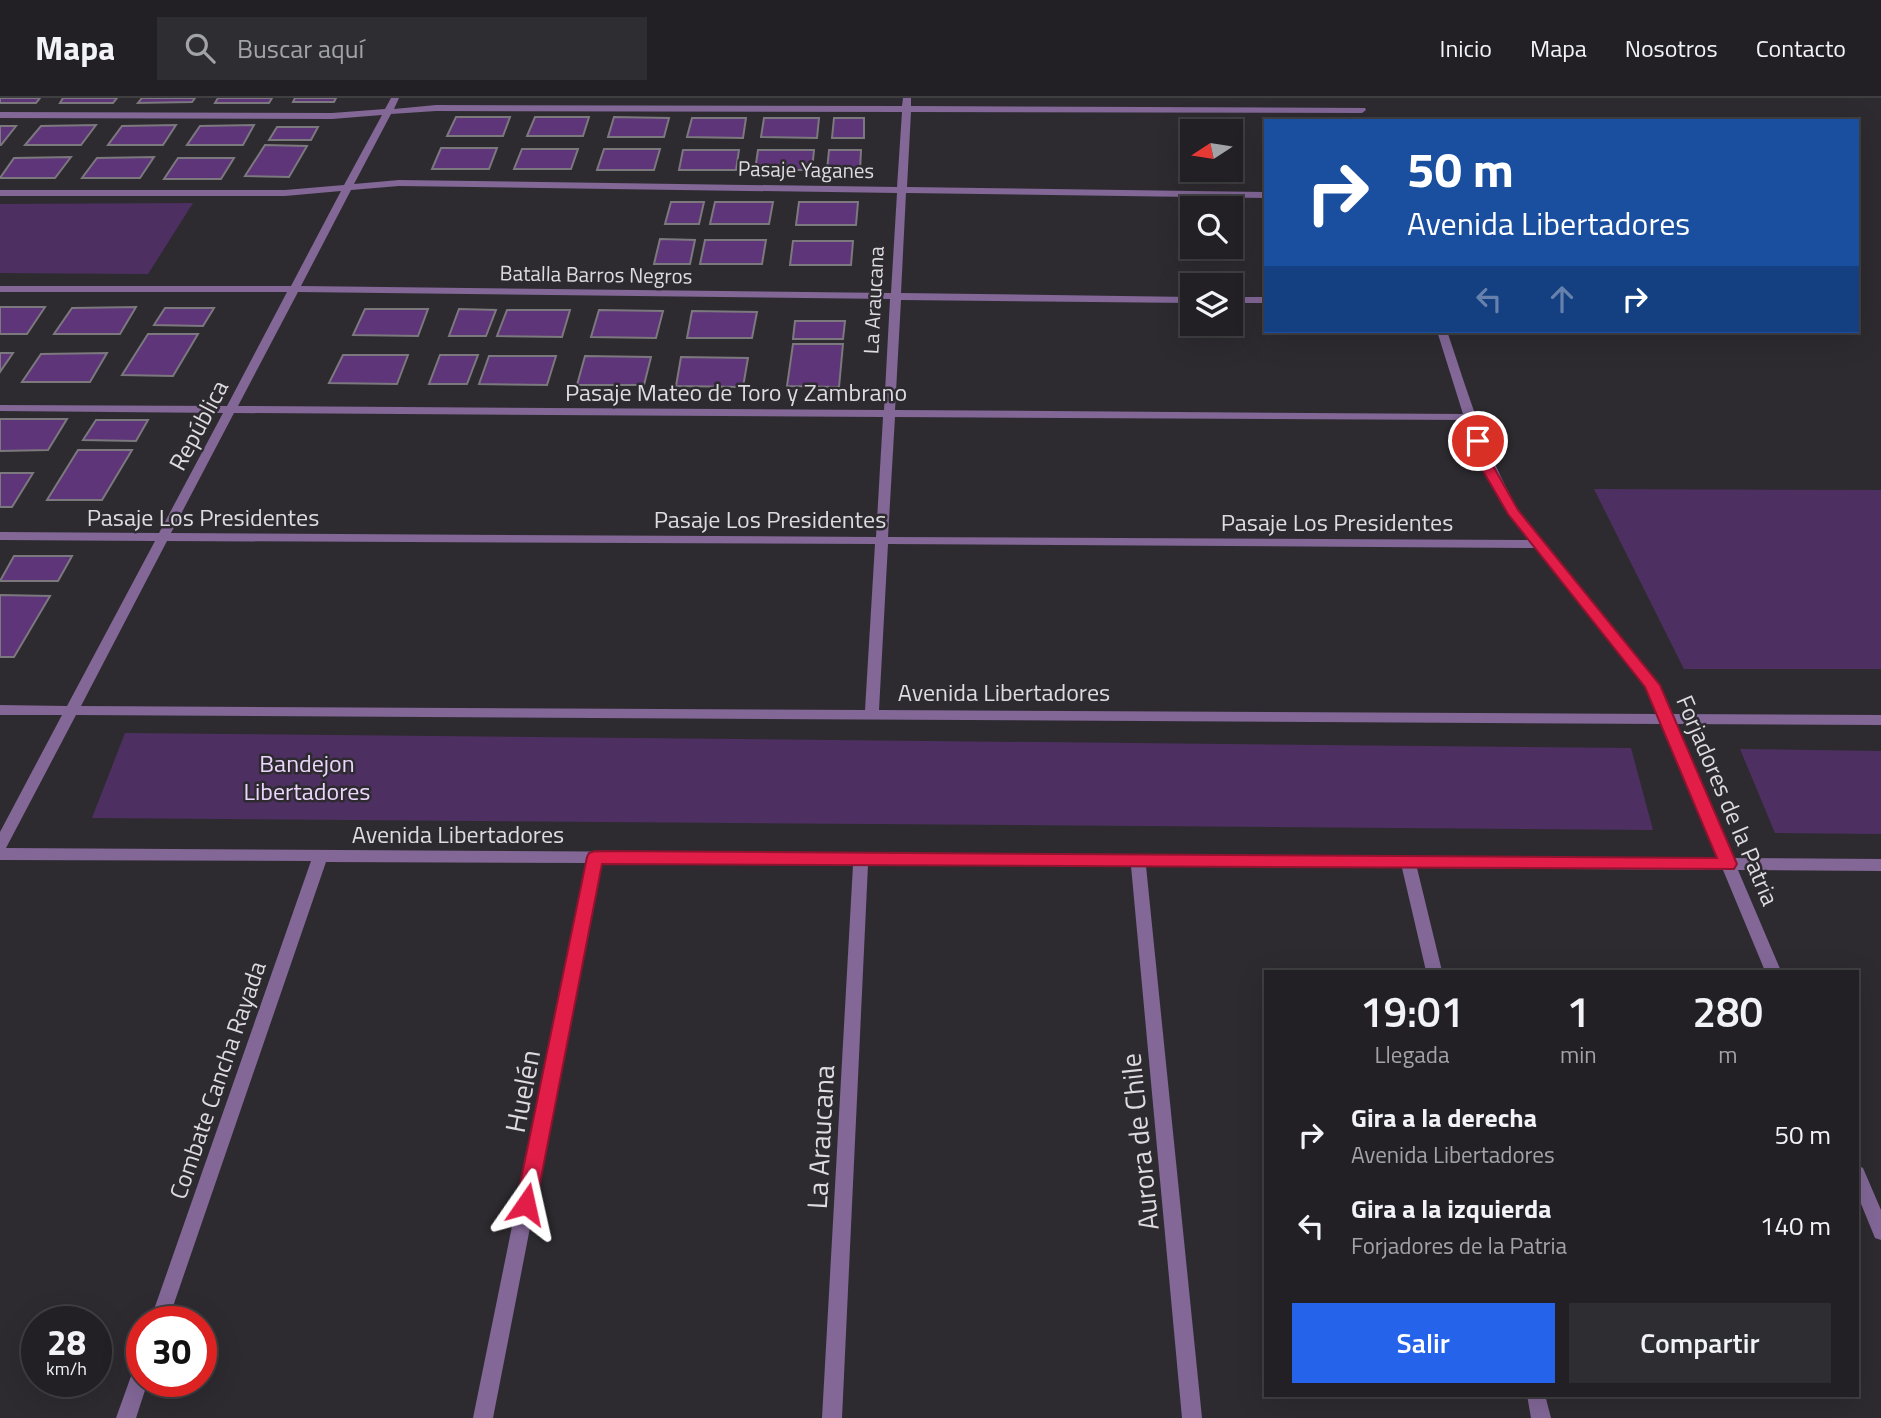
<!DOCTYPE html>
<html lang="es">
<head>
<meta charset="utf-8">
<style>
  :root { --surface:#222024; --page:#2e2d31; --text:#f1f3f6; --muted:#a2a3a6; --line:#3f3e41; --accent:#2563eb }
  body { margin:0; font-family:"Titillium Web",sans-serif; background:var(--page); color:var(--text); height:100vh; display:flex; flex-direction:column; font-size:26px; white-space:nowrap }
  * { box-sizing:border-box; margin:0 }
  p { font-size:23px; color:var(--muted) }
  .icon { flex:none; width:38px; height:38px; fill:none; stroke:currentColor; stroke-width:2; stroke-linecap:round; stroke-linejoin:round }
  .map { position:relative; flex:1; overflow:hidden }
  .panel { position:absolute; left:1264px; top:872px; width:595px; height:427px; display:flex; flex-direction:column; background:var(--surface); border-radius:0px; box-shadow:0 7px 28px #0002,0 0 0 2px var(--line) }
  .panel>* { flex:none }
  .top-card { position:absolute; left:1264px; top:21px; width:595px; height:214px; border-radius:0px; box-shadow:0 7px 28px #0002,0 0 0 2px var(--line); background:#1a4fa0; color:#fff; overflow:hidden }
  .needle { width:46px; rotate:258deg }
  .tools { position:absolute; left:1180px; top:21px; display:grid; gap:14px }
  .tools a { display:grid; place-items:center; width:63px; height:63px; border-radius:0px; background:var(--surface); box-shadow:0 7px 28px #0002,0 0 0 2px var(--line); font-size:35px }
  .speed { position:absolute; left:21px; top:1208px; display:flex; gap:14px; font-size:35px; font-weight:700; text-align:center }
  .speed>* { display:grid; place-content:center; width:91px; height:91px; border-radius:50%; background:var(--surface); box-shadow:0 7px 28px #0002,0 0 0 2px var(--line); line-height:1 }
  .speed small { font-size:18px; font-weight:400 }
  .speed .limit { border:10px solid #d22; background:#fff; color:#111 }
  .pin { position:absolute; display:grid; place-items:center; width:60px; height:60px; color:#fff; margin:-30px; border:4px solid #fff; border-radius:50%; box-shadow:0 2px 7px #0007 }
  .me { position:absolute; width:77px; margin:-38px; rotate:11deg; stroke-linejoin:round; filter:drop-shadow(0 0 5px #0008) }
  .turn { display:flex; align-items:center; gap:24px; height:147px; padding:0 28px; font-size:32px }
  .turn .icon { width:91px; height:91px; stroke-width:2.5 }
  .turn b { display:block; font-size:49px; line-height:60px }
  .lanes { display:flex; align-items:center; height:66px; padding:0 28px; background:#0003; justify-content:center; gap:35px; direction:ltr }
  .lanes .off { opacity:.35 }
  .eta { display:flex; justify-content:space-evenly; align-items:center; height:119px; text-align:center }
  .eta b { font-size:42px; font-weight:600; line-height:49px }
  .button { display:flex; gap:14px; margin-top:auto; padding:14px 28px }
  .button a { flex:1; height:80px; border-radius:0px; background:var(--accent); color:#fff; font-size:28px; font-weight:600; line-height:80px; text-align:center }
  .button a+a { background:var(--page); color:var(--text) }
  ul { padding:0; list-style:none }
  li { display:flex; align-items:center; gap:21px; height:91px; padding:0 28px }
  li div { flex:1 }
  li b { display:block; font-size:26px }
  li em { font-style:normal }
  header { display:flex; align-items:center; gap:42px; box-sizing:border-box; height:98px; padding:0 35px; background:var(--surface); border-bottom:2px solid var(--line) }
  header strong { font-size:33px }
  nav { display:flex; gap:38px; margin-inline-start:auto; font-size:24px }
  .search { width:490px; height:63px; background:var(--page); display:flex; align-items:center; gap:18px; box-sizing:border-box; padding:0 24px; border-radius:0px; color:var(--muted); font-size:26px }
  .map>svg:first-child { display:block }
  .green { fill:#4d3061 }
  .building { fill:#5e3578; stroke:#7b787e; stroke-width:2 }
  .lines { fill:none; stroke-linecap:round; stroke-linejoin:round }
  .street { fill:#826797; fill-rule:evenodd }
  .route { fill:#e11d48; stroke:#92132f; stroke-width:2 }
  .labels { text-anchor:middle; dominant-baseline:central; stroke-width:5; stroke-linejoin:round; paint-order:stroke }
  .far-street-label { font-size:21px; fill:#dddbdf; stroke:#2e2b30 }
  .street-label { font-size:24px; fill:#dddbdf; stroke:#2e2b30 }
  .park-label { font-size:24px; fill:#ecd6fd; stroke:#2e2b30 }
  .near-street-label { font-size:28px; fill:#dddbdf; stroke:#2e2b30 }
</style>
</head>
<body>
<header>
<strong>Mapa</strong>
<div class="search"><svg class="icon" aria-label="search" viewBox="0 0 24 24"><circle cx="10" cy="10" r="6"/><path d="M15 15l6 6"/></svg>Buscar aquí</div>
<nav><a>Inicio</a><a>Mapa</a><a>Nosotros</a><a>Contacto</a></nav>
</header>
<div class="map">
<svg width="1881" height="1320" viewBox="0 0 1881 1320">
  <rect width="100%" height="100%" fill="#2e2b30"/>
  <path class="green" d="M193,105L148,176L0,175V106Z
    M1594,391L1881,392V571H1684Z
    M125,635L1631,650L1653,732L92,720Z
    M1740,651L1881,653V736L1775,735Z"/>
  <path class="building" d="M0,0H40L36,5H0Z
    M63,0H117L113,5H60Z
    M142,0H195L192,4L138,5Z
    M218,0H272L269,5H215Z
    M295,0H336L334,4H293Z
    M456,19H510L503,38H447Z
    M535,19H589L583,38H527Z
    M614,19L669,20L664,39H608Z
    M692,20H746L743,40L687,39Z
    M764,20H819L817,40L761,39Z
    M834,20H864V40H832Z
    M96,27L81,47H25L41,28Z
    M176,27L163,47H108L122,28Z
    M254,27L243,47H187L200,28Z
    M0,28H16L1,47H0Z
    M277,29H318L311,42H269Z
    M265,47L307,48L289,79L245,78Z
    M441,50H497L489,71H432Z
    M522,51H578L571,71H514Z
    M604,51H660L654,72H597Z
    M683,52H739L736,72H679Z
    M758,52H814L812,72H755Z
    M829,52H861L860,73H827Z
    M71,59L55,80H0L14,60Z
    M154,59L140,80H82L97,60Z
    M178,60H234L221,81H164Z
    M671,104H704L699,126H665Z
    M715,104H773L769,126H710Z
    M799,104H858L856,127H796Z
    M660,141L695,142L690,166H654Z
    M705,142H766L762,166H700Z
    M793,143H853L851,167H790Z
    M0,209H45L27,236H0Z
    M136,209L120,236H54L72,210Z
    M165,210H214L203,228L154,227Z
    M365,211H428L418,238L353,237Z
    M459,211L496,212L486,238H449Z
    M507,212H570L562,239L497,238Z
    M599,212L663,213L656,240L591,239Z
    M692,213L757,214L752,240H687Z
    M795,223H845L843,241H793Z
    M148,236H198L173,278L122,277Z
    M793,246H843L839,289L787,288Z
    M0,255H13L0,274Z
    M107,255L90,284H22L41,256Z
    M343,257H408L397,286L329,285Z
    M440,257H478L467,286H429Z
    M489,258H556L547,287L479,286Z
    M585,258L651,259L644,287H577Z
    M681,259L748,260L743,289L676,288Z
    M0,321H67L48,352L0,353Z
    M96,322H148L136,343L83,342Z
    M78,352H132L102,402H47Z
    M0,375H33L12,409H0Z
    M14,458H72L58,483H0Z
    M0,497L50,498L14,559H0Z"/>
  <g class="lines">
    <path class="street" d="M391,0H399L394,11L436,7L902,8L903,0H911V8L1365,10L1366,12L1362,15L911,14L907,89L1265,94V100L906,95L901,195L1192,199V205L901,202L895,312L1463,316L1437,233H1447C1468,295 1485,354 1518,411L1657,584L1671,616L1881,617V627L1675,626L1733,760L1881,761V773L1738,772L1781,873H1765L1723,772L1417,770L1442,873H1426L1402,770L1146,768L1202,1320H1182L1131,768L868,767L842,1320H822L853,767L601,765L493,1320H473L586,765L326,764L168,1223H150L311,763L0,762V734L62,617H0V607L67,608L155,443L0,442V434L159,435L223,315L0,313V307L227,308L287,194H0V188H291L341,93L285,98H0V92H285L344,87L382,17L332,21L0,20V14L332,15L385,11ZM436,13L902,14L897,89L399,82L354,86L391,16ZM399,88L897,95L891,195L301,188L351,92ZM298,194L890,201L884,312L238,308ZM234,315L883,319L876,439L171,435ZM895,319L1465,322C1481,367 1501,405 1530,442L888,439ZM167,443L875,446L865,612L81,608ZM888,446L1536,450L1646,589L1657,616L879,612ZM76,617L1661,626L1718,760L6,750Z
      M1230,199H1265V205H1230Z
      M1857,1067L1863,1070L1881,1112V1142L1875,1140L1857,1096Z
      M142,1265V1283H148L136,1320H116L135,1267Z
      M1527,1297H1545L1551,1320H1531Z"/>
  </g>
  <path class="route" d="M1478,339L1485,343L1492,366L1518,412L1660,587L1737,766L1734,771L602,766L536,1106L533,1113L526,1115L519,1113L516,1106L587,759L589,755L595,753L1717,760L1645,589L1508,416L1479,366L1472,343Z"/>
  <g class="labels">
    <g class="far-street-label">
      <text transform="translate(806 71) rotate(1)">Pasaje Yaganes</text>
      <text transform="translate(596 176) rotate(1)">Batalla Barros Negros</text>
      <text transform="translate(873 202) rotate(-87)">La Araucana</text>
    </g>
    <g class="street-label">
      <text x="736" y="294">Pasaje Mateo de Toro y Zambrano</text>
      <text transform="translate(198 327) rotate(-62)">República</text>
      <text x="203" y="419">Pasaje Los Presidentes</text>
      <text x="770" y="421">Pasaje Los Presidentes</text>
      <text x="1337" y="424">Pasaje Los Presidentes</text>
      <text x="1004" y="594">Avenida Libertadores</text>
      <text transform="translate(1728 702) rotate(67)">Forjadores de la Patria</text>
      <text x="458" y="736">Avenida Libertadores</text>
      <text transform="translate(217 982) rotate(-71)">Combate Cancha Rayada</text>
    </g>
    <g class="park-label">
      <text x="307" y="665">Bandejon<tspan x="307" dy="28">Libertadores</tspan></text>
    </g>
    <g class="near-street-label">
      <text transform="translate(522 993) rotate(-79)">Huelén</text>
      <text transform="translate(820 1039) rotate(-87)">La Araucana</text>
      <text transform="translate(1139 1044) rotate(-96)">Aurora de Chile</text>
    </g>
  </g>
</svg>
<div class="tools">
<a><svg class="needle" viewBox="-14 -14 28 28"><path d="M0-13l5 13h-10z" fill="#e53935"/><path d="M0 13l5-13h-10z" fill="#a2a3a6"/></svg></a>
<a><svg class="icon" aria-label="search" viewBox="0 0 24 24"><circle cx="10" cy="10" r="6"/><path d="M15 15l6 6"/></svg></a>
<a><svg class="icon" aria-label="layers" viewBox="0 0 24 24"><path d="M12 4l9 5-9 5-9-5zM3 14l9 5 9-5"/></svg></a>
</div>
<div class="speed"><div>28<small>km/h</small></div><div class="limit">30</div></div>
<div class="pin" style="left:1478px;top:343px;background:#d93025"><svg class="icon" aria-label="arrive" viewBox="0 0 24 24"><path d="M6 21V4h12l-3 4 3 4H6"/></svg></div>
<svg class="me" style="left:526px;top:1106px" viewBox="-20 -20 40 40"><path d="M0-17L14 15 0 8-14 15z" fill="#e11d48" stroke="#fff" stroke-width="4"/></svg>
<div class="top-card">
<div class="turn"><svg class="icon" aria-label="right" viewBox="0 0 24 24"><path d="M7 20v-9h11M14 6l5 5-5 5"/></svg><div><b>50 m</b>Avenida Libertadores</div></div>
<div class="lanes"><svg class="icon off" aria-label="left" viewBox="0 0 24 24"><path d="M17 20v-9H6M10 6l-5 5 5 5"/></svg><svg class="icon off" aria-label="ahead" viewBox="0 0 24 24"><path d="M12 20V5M6 11l6-6 6 6"/></svg><svg class="icon" aria-label="right" viewBox="0 0 24 24"><path d="M7 20v-9h11M14 6l5 5-5 5"/></svg></div>
</div>
<section class="panel">
<div class="eta">
<div><b>19:01</b><p>Llegada</p></div>
<div><b>1</b><p>min</p></div>
<div><b>280</b><p>m</p></div>
</div>
<ul>
<li><svg class="icon" aria-label="right" viewBox="0 0 24 24"><path d="M7 20v-9h11M14 6l5 5-5 5"/></svg><div><b>Gira a la derecha</b><p>Avenida Libertadores</p></div><em>50 m</em></li>
<li><svg class="icon" aria-label="left" viewBox="0 0 24 24"><path d="M17 20v-9H6M10 6l-5 5 5 5"/></svg><div><b>Gira a la izquierda</b><p>Forjadores de la Patria</p></div><em>140 m</em></li>
</ul>
<div class="button"><a>Salir</a><a>Compartir</a></div>
</section>
</div>
</body>
</html>
